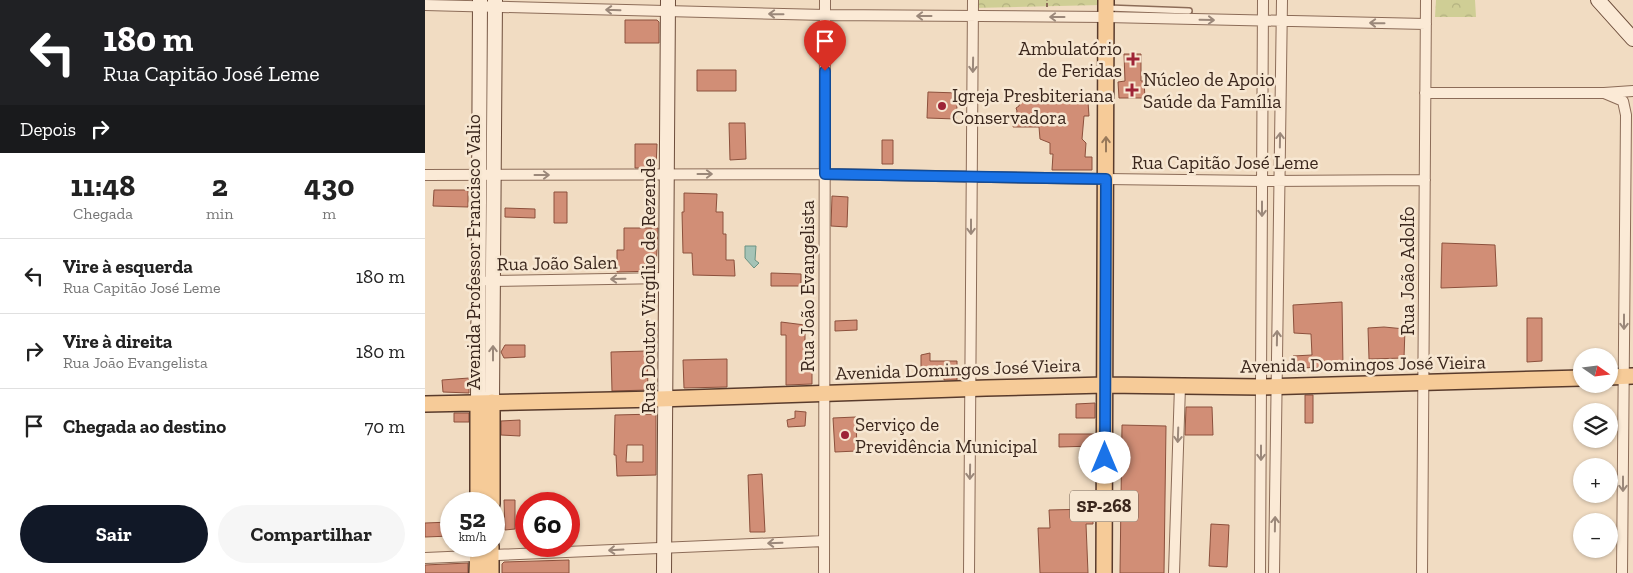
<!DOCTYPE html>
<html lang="pt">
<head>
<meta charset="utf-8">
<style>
  :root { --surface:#fff; --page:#f6f6f6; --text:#222; --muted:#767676; --line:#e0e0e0; --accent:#111827 }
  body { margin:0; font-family:"Zilla Slab",serif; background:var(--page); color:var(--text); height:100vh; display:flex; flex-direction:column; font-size:19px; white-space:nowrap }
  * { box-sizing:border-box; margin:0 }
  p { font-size:16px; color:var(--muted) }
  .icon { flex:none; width:28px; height:28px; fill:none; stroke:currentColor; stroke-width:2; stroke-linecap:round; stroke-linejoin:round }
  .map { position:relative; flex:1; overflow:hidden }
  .sheet { display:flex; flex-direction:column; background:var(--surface); width:425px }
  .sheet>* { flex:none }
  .top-card { background:#202124; color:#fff; overflow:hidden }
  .needle { width:32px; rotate:104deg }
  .controls { position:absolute; left:1148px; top:348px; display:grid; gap:10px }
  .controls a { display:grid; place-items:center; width:45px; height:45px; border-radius:50%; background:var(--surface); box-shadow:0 1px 4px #0004; font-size:25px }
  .speed { position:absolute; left:15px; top:492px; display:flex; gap:10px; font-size:25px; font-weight:700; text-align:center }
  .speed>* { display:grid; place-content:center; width:65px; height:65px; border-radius:50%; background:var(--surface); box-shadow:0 1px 4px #0004; line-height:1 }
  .speed small { font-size:12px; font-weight:400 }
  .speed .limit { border:8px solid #d22; background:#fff; color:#111 }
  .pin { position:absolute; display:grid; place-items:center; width:42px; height:42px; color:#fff; margin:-51px -21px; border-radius:50% 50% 50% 0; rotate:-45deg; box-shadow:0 0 5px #0007 }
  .pin .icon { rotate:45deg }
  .me { position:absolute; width:55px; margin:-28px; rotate:0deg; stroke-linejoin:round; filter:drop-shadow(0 0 4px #0008) }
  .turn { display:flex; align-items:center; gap:18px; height:105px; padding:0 20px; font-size:22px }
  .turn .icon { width:65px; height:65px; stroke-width:2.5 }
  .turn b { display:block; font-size:35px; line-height:42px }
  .then { display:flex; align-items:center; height:48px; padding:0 20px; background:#0003; gap:10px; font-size:19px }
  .eta { display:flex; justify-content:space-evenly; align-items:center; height:85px; text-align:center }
  .eta b { font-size:30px; font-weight:700; line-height:35px }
  .button { display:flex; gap:10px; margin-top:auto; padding:10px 20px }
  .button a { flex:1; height:58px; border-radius:30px; background:var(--accent); color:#fff; font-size:20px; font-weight:700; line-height:58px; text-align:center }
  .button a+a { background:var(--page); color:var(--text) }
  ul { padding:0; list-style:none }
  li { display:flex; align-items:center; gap:15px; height:75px; padding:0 20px; border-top:1px solid var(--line) }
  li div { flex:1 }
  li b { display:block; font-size:19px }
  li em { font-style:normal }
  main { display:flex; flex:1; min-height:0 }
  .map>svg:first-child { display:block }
  .forest { fill:url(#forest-crowns) }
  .water { fill:#a5c3b6; stroke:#6b9282 }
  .building { fill:#d18e76; stroke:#8c503c; fill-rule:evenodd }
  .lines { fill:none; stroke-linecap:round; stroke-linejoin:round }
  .service-casing { stroke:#8c6c58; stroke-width:8 }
  .minor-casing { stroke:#8c6c58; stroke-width:12 }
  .secondary-casing { stroke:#6d4d3b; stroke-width:16 }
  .primary-casing { stroke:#593b2c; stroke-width:18 }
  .path { stroke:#8c6c58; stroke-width:2; stroke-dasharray:4 2.5; stroke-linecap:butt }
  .service { stroke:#fbead6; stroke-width:5 }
  .minor { stroke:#fbead6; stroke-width:10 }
  .secondary { stroke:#fbead6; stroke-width:14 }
  .primary { stroke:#f6cb98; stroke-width:15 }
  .oneway { stroke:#9b887a }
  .oneway2 { stroke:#98795a }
  .route-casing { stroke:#114b97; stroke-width:12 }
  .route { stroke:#1a73e8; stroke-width:9 }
  .poi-dot { fill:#9e2437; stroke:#f7e7d2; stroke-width:2 }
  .labels { text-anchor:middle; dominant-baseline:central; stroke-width:5; stroke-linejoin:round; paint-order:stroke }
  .shield { fill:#f7e7d2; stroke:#736153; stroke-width:1 }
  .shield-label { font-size:18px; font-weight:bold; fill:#3b271d }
  .poi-label { font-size:19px; fill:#3b271d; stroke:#f7e7d2; text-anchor:start }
  .street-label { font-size:19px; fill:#3b271d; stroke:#f7e7d2 }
</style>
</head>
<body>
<main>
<section class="sheet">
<div class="top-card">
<div class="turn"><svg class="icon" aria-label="left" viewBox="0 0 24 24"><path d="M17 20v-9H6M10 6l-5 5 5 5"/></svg><div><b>180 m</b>Rua Capitão José Leme</div></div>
<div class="then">Depois<svg class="icon" aria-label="right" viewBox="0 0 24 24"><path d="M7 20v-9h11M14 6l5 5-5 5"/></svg></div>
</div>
<div class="eta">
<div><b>11:48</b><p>Chegada</p></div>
<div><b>2</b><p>min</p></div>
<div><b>430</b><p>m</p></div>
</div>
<ul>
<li><svg class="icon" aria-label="left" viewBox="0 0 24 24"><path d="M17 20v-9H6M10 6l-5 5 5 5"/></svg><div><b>Vire à esquerda</b><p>Rua Capitão José Leme</p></div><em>180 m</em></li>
<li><svg class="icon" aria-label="right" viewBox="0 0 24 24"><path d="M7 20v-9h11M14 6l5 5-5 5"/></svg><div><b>Vire à direita</b><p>Rua João Evangelista</p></div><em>180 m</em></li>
<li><svg class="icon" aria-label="arrive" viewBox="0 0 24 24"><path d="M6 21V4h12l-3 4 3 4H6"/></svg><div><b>Chegada ao destino</b></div><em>70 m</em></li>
</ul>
<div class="button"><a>Sair</a><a>Compartilhar</a></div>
</section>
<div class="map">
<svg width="1208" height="573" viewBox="0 0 1208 573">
  <defs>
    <pattern id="forest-crowns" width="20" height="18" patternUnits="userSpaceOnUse" patternTransform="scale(1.25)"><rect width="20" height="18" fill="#cfce95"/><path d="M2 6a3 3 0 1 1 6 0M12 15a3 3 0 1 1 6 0" fill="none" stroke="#b3b180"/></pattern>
  </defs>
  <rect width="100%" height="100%" fill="#f1dcc2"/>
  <path class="forest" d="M548,0H676V5L548,8Z
    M1011,0H1050L1051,17H1010Z"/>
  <path class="water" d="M320,246H331L330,260L334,263L329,268L320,258Z"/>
  <path class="building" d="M200,20H232L234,22V43H200Z
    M699,54H716V81H719L720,98H694L693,82L700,81Z
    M272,70H311V91H272Z
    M503,92L533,93L531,119L502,118Z
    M595,102H663L664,116H659L657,139L661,143L660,157H667V170H627L628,154H625V143L615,139L614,127H588L592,111L591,108L594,106Z
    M304,123H320L321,159L305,160Z
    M457,140H468V164H457Z
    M210,144H232L231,168H210Z
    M9,190H43V207L8,206Z
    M129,192H142V223H129Z
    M259,193L292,194L291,212H298V234H301V260H309L310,276L268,275L267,253H258L257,212H259Z
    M407,196L423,197L422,227L406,226Z
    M80,208L110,209V218L80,217Z
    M199,228H233L231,271L192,272V250H199Z
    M1017,243L1070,245L1072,286L1016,288Z
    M346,273L376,274V286H346Z
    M917,302L918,367L868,368V356L887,355L886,334L869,333L868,305Z
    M1102,318H1117V361L1102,362Z
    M432,320V330L410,331V321Z
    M356,322L380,325V344L387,346V384L361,385V335H356Z
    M959,327L980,329L979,358L944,359L943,328Z
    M80,345H100V357L79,358L76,352Z
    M222,351L223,390L187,391L186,352Z
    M505,353V361H532V380H519V374L496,371V355Z
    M302,359V387L259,388L258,360Z
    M44,378V393L18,392L17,380Z
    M880,395H888V423H880Z
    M670,403V418H651V404Z
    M761,407H787L788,435H760Z
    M370,411L381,412L380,426L363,427L362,420L370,418Z
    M29,413H44V422H29Z
    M231,414V475L192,476L191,455H189L190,415ZM202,445H218V462H201Z
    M431,417L432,451L410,452L408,418Z
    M95,420V436L76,435V421Z
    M697,425L741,426L739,573H695Z
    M634,434H670V446L634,447Z
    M337,474L340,532H325L323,475Z
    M79,500H90V529L80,530Z
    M668,509V524H661L663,573H615L613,528H625L624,510Z
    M26,522V536L0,537V523Z
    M786,524L804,525L802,567L784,566Z
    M144,560V573H77V564L79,562Z
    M43,563V573H0V565Z"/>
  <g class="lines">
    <g class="service-casing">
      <path id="service" d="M682,8L764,11"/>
    </g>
    <g class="minor-casing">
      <path id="minor" d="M0,5L400,15L681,17L1001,24
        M1000,93H1179L1208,91
        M1179,93L1198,101L1201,115L1197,573
        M0,175L400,174L681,179L837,181L1000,180
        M63,281L241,278
        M0,558L399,541
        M399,573L400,0
        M544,573L548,0
        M749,573L755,386
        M835,573L838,0
        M849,573L857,0
        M997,573L1001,0"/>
    </g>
    <g class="secondary-casing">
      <path id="secondary" d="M1173,0L1208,39
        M67,402L70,0
        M53,403L55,0
        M239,573L243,0"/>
    </g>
    <g class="primary-casing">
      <path id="primary" d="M1184,377L1208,376
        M0,404L234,399L561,388L680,385L836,387L1156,378
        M53,504V403
        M67,504V402
        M52,573L53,546
        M66,573V546
        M679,573L681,0"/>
    </g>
    <path class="path" d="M622,7V0"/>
    <use href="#service" class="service"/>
    <use href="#minor" class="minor"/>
    <use href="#secondary" class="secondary"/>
    <use href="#primary" class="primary"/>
  </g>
  <defs><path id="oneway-shaft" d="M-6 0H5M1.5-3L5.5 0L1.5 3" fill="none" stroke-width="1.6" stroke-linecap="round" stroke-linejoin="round" transform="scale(1.25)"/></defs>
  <g class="oneway">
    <use href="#oneway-shaft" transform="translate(188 10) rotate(-178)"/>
    <use href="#oneway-shaft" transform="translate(351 14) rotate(-179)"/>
    <use href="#oneway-shaft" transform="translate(499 16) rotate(-180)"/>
    <use href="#oneway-shaft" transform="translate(632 17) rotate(-180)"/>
    <use href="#oneway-shaft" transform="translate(782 20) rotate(1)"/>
    <use href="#oneway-shaft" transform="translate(952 23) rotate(-179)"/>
    <use href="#oneway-shaft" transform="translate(548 65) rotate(91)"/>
    <use href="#oneway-shaft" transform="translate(855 140) rotate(-89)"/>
    <use href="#oneway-shaft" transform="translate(280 174)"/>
    <use href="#oneway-shaft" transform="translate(117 175)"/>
    <use href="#oneway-shaft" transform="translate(837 209) rotate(90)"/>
    <use href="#oneway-shaft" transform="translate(546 227) rotate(90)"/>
    <use href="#oneway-shaft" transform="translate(193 279) rotate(179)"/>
    <use href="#oneway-shaft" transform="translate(1199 322) rotate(90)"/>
    <use href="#oneway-shaft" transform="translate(852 338) rotate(-89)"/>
    <use href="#oneway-shaft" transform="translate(68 353) rotate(-90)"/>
    <use href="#oneway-shaft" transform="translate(753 435) rotate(92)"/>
    <use href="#oneway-shaft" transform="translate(836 453) rotate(90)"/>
    <use href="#oneway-shaft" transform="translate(545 472) rotate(91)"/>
    <use href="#oneway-shaft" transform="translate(1198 484) rotate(90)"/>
    <use href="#oneway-shaft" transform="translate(850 524) rotate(-89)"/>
    <use href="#oneway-shaft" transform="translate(350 543) rotate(178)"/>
    <use href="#oneway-shaft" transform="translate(191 550) rotate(177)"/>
  </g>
  <use class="oneway2" href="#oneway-shaft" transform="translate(681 144) rotate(-90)"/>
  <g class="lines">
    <g class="route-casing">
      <path id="route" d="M400,71V174L681,179L680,458"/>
    </g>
    <use href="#route" class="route"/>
  </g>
  <g class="poi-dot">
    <path d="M705.5 51.5h5v5h5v5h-5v5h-5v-5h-5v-5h5z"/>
    <path d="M704.5 82.5h5v5h5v5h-5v5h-5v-5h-5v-5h5z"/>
    <circle cx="517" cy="106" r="5"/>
    <circle cx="420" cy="435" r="5"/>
  </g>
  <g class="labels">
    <rect class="shield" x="645" y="490.5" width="68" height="31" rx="4"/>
    <g class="shield-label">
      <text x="679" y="506">SP-268</text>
    </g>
    <g class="poi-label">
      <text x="697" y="48" text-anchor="end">Ambulatório<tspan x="697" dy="22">de Feridas</tspan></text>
      <text x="718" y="79">Núcleo de Apoio<tspan x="718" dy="22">Saúde da Família</tspan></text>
      <text x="527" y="95">Igreja Presbiteriana<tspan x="527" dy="22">Conservadora</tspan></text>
      <text x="430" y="424">Serviço de<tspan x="430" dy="22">Previdência Municipal</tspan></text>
    </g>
    <g class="street-label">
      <text x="800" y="162">Rua Capitão José Leme</text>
      <text transform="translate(48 252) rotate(-90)">Avenida Professor Francisco Valio</text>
      <text transform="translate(132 263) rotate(-1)">Rua João Salen</text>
      <text transform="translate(982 271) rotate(-90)">Rua João Adolfo</text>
      <text transform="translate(223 286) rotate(-90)">Rua Doutor Virgílio de Rezende</text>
      <text transform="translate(382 286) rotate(-90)">Rua João Evangelista</text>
      <text transform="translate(938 364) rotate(-1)">Avenida Domingos José Vieira</text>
      <text transform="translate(533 369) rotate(-2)">Avenida Domingos José Vieira</text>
    </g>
  </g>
</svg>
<div class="controls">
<a><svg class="needle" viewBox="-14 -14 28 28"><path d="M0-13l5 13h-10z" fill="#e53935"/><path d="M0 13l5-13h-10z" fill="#767676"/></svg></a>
<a><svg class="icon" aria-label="layers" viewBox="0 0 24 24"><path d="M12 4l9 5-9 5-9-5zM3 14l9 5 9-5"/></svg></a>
<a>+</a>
<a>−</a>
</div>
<div class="speed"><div>52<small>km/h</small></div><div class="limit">60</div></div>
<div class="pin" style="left:400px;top:71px;background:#d93025"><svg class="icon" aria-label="arrive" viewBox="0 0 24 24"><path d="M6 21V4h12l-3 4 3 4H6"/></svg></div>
<svg class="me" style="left:680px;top:458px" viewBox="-20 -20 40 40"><circle r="19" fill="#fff"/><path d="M0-13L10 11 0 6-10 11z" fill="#1a73e8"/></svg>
</div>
</main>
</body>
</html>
